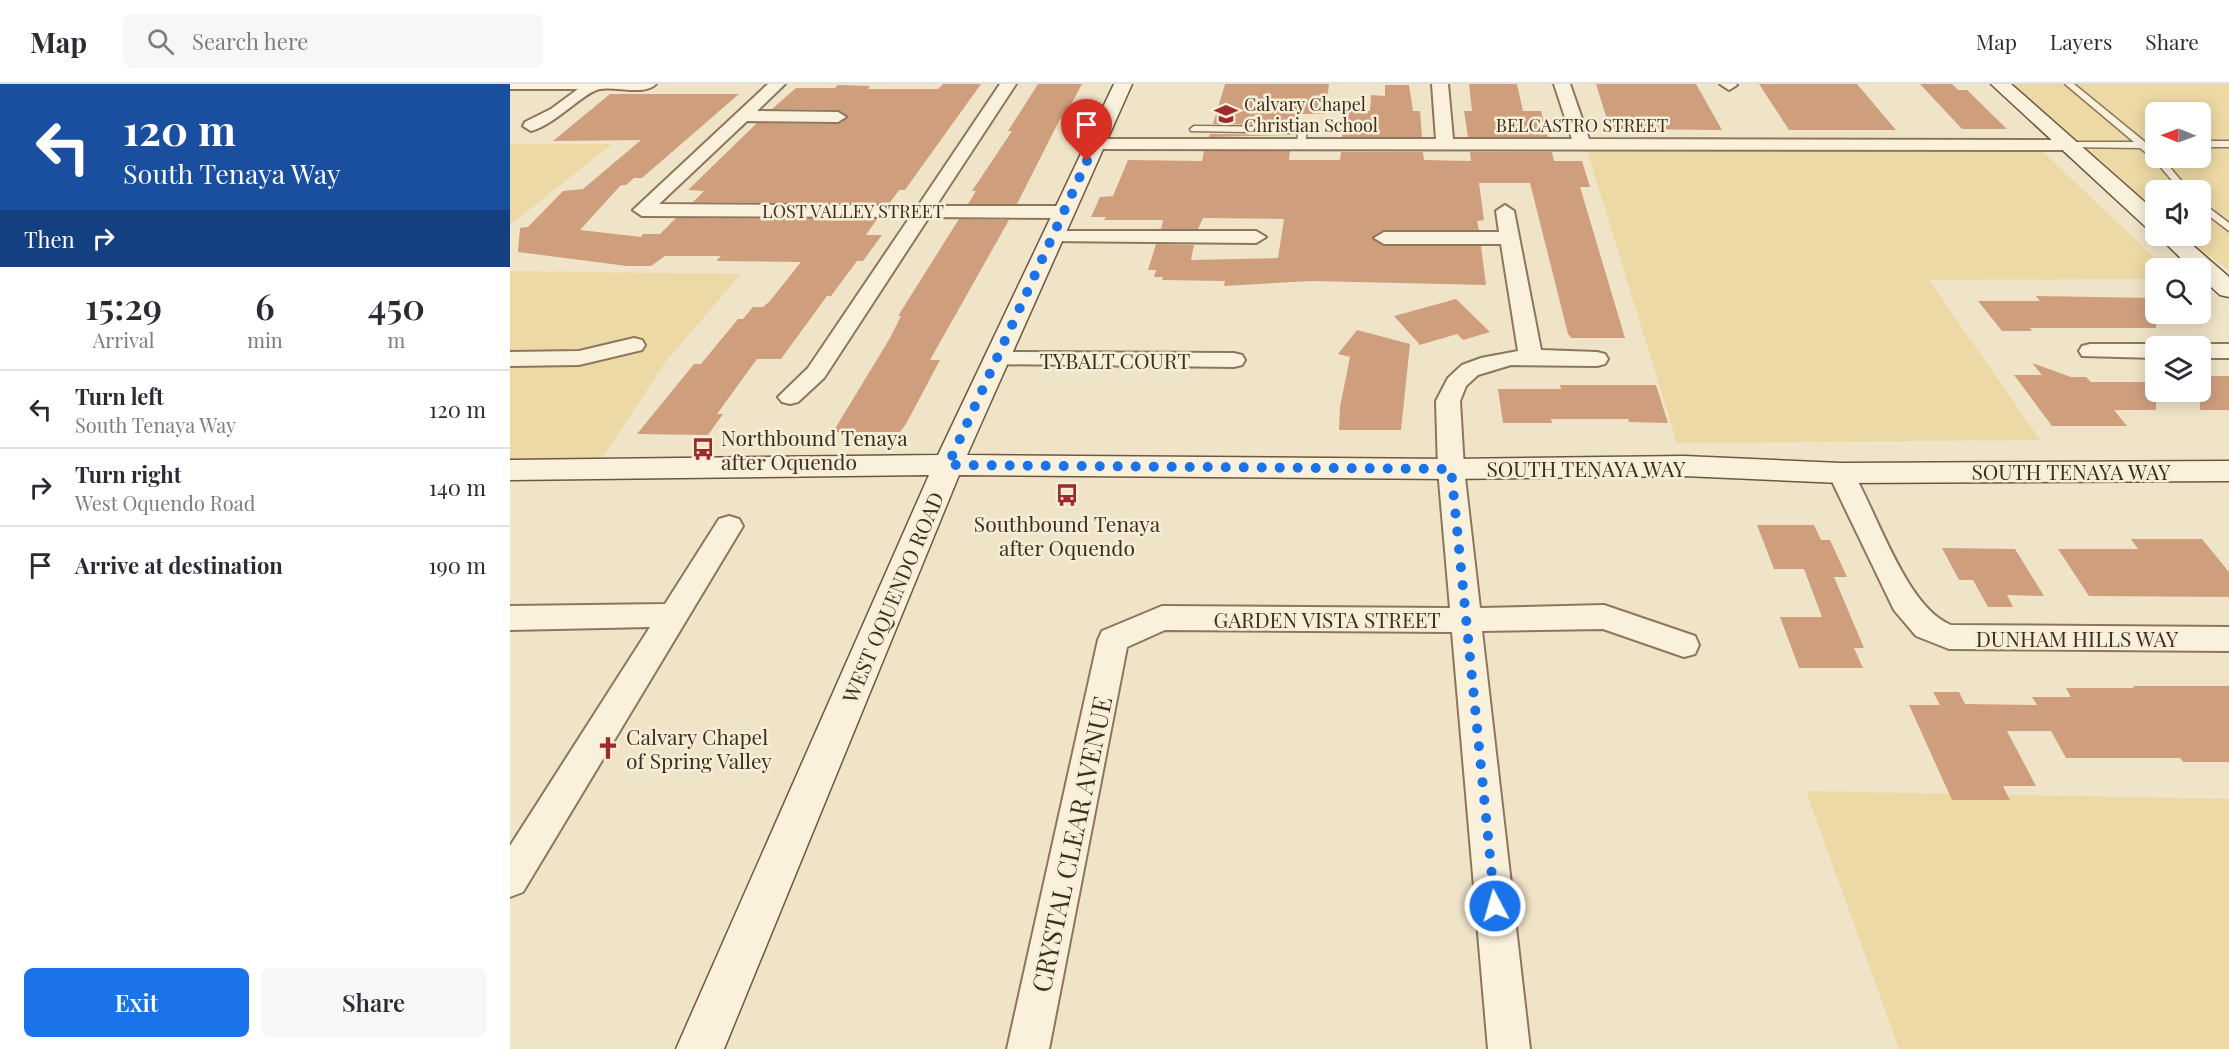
<!DOCTYPE html>
<html lang="en">
<head>
<meta charset="utf-8">
<style>
  :root { --surface:#fff; --page:#f7f7f7; --text:#2b2b33; --muted:#7c7c81; --line:#e1e1e2; --accent:#1a73e8 }
  body { margin:0; font-family:"Playfair Display",serif; background:var(--page); color:var(--text); height:100vh; display:flex; flex-direction:column; font-size:22px; white-space:nowrap }
  * { box-sizing:border-box; margin:0 }
  p { font-size:20px; color:var(--muted) }
  .icon { flex:none; width:33px; height:33px; fill:none; stroke:currentColor; stroke-width:2; stroke-linecap:round; stroke-linejoin:round }
  .map { position:relative; flex:1; overflow:hidden }
  .panel { display:flex; flex-direction:column; background:var(--surface); width:510px }
  .panel>* { flex:none }
  .banner { background:#1a4fa0; color:#fff; overflow:hidden }
  .needle { width:39px; rotate:271deg }
  .controls { position:absolute; left:1635px; top:18px; display:grid; gap:12px }
  .controls a { display:grid; place-items:center; width:66px; height:66px; border-radius:9px; background:var(--surface); box-shadow:0 3px 15px #0003; font-size:30px }
  .pin { position:absolute; display:grid; place-items:center; width:51px; height:51px; color:#fff; margin:-62px -26px; border-radius:50% 50% 50% 0; rotate:-45deg; box-shadow:0 0 6px #0007 }
  .pin .icon { rotate:45deg }
  .me { position:absolute; width:66px; margin:-33px; rotate:354deg; stroke-linejoin:round; filter:drop-shadow(0 0 4px #0008) }
  .turn { display:flex; align-items:center; gap:21px; height:126px; padding:0 24px; font-size:27px }
  .turn .icon { width:78px; height:78px; stroke-width:2.5 }
  .turn b { display:block; font-size:42px; line-height:51px }
  .then { display:flex; align-items:center; height:57px; padding:0 24px; background:#0003; gap:12px; font-size:22px }
  .eta { display:flex; justify-content:space-evenly; align-items:center; height:102px; text-align:center }
  .eta b { font-size:36px; font-weight:600; line-height:42px }
  .button { display:flex; gap:12px; margin-top:auto; padding:12px 24px }
  .button a { flex:1; height:69px; border-radius:9px; background:var(--accent); color:#fff; font-size:24px; font-weight:600; line-height:69px; text-align:center }
  .button a+a { background:var(--page); color:var(--text) }
  ul { padding:0; list-style:none }
  li { display:flex; align-items:center; gap:18px; height:78px; padding:0 24px; border-top:2px solid var(--line) }
  li div { flex:1 }
  li b { display:block; font-size:22px }
  li em { font-style:normal }
  header { display:flex; align-items:center; gap:36px; box-sizing:border-box; height:84px; padding:0 30px; background:var(--surface); border-bottom:2px solid var(--line) }
  header strong { font-size:28px }
  nav { display:flex; gap:33px; margin-inline-start:auto; font-size:21px }
  .search { width:420px; height:54px; background:var(--page); display:flex; align-items:center; gap:15px; box-sizing:border-box; padding:0 21px; border-radius:9px; color:var(--muted); font-size:22px }
  main { display:flex; flex:1; min-height:0 }
  .map>svg:first-child { display:block }
  .sand { fill:#ecd9a5; fill-rule:evenodd }
  .building { fill:#cf9f7d }
  .lines { fill:none; stroke-linecap:round; stroke-linejoin:round }
  .lane-casing { stroke:#8d765c; stroke-width:3 }
  .street-casing { stroke:#8d765c; stroke-width:4 }
  .secondary-casing { stroke:#6f573f; stroke-width:3 }
  .lane { fill:#faf1dc; fill-rule:evenodd }
  .street { fill:#faf1dc; fill-rule:evenodd }
  .secondary { fill:#faf1dc; fill-rule:evenodd }
  .route { stroke:#1a73e8; stroke-width:10; stroke-dasharray:0 18 }
  .labels { text-anchor:middle; dominant-baseline:central; stroke-width:5; stroke-linejoin:round; paint-order:stroke }
  .far-poi-label { font-size:18px; fill:#3d2e20; stroke:#f7eed8; text-anchor:start }
  .far-street-label { font-size:18px; fill:#3d2e20; stroke:#f7eed8 }
  .street-label { font-size:21px; fill:#3d2e20; stroke:#f7eed8 }
  .poi-label { font-size:21px; fill:#3d2e20; stroke:#f7eed8; text-anchor:start }
  .near-street-label { font-size:26px; fill:#3d2e20; stroke:#f7eed8 }
</style>
</head>
<body>
<header>
<strong>Map</strong>
<div class="search"><svg class="icon" aria-label="search" viewBox="0 0 24 24"><circle cx="10" cy="10" r="6"/><path d="M15 15l6 6"/></svg>Search here</div>
<nav><a>Map</a><a>Layers</a><a>Share</a></nav>
</header>
<main>
<section class="panel">
<div class="banner">
<div class="turn"><svg class="icon" aria-label="left" viewBox="0 0 24 24"><path d="M17 20v-9H6M10 6l-5 5 5 5"/></svg><div><b>120 m</b>South Tenaya Way</div></div>
<div class="then">Then<svg class="icon" aria-label="right" viewBox="0 0 24 24"><path d="M7 20v-9h11M14 6l5 5-5 5"/></svg></div>
</div>
<div class="eta">
<div><b>15:29</b><p>Arrival</p></div>
<div><b>6</b><p>min</p></div>
<div><b>450</b><p>m</p></div>
</div>
<ul>
<li><svg class="icon" aria-label="left" viewBox="0 0 24 24"><path d="M17 20v-9H6M10 6l-5 5 5 5"/></svg><div><b>Turn left</b><p>South Tenaya Way</p></div><em>120 m</em></li>
<li><svg class="icon" aria-label="right" viewBox="0 0 24 24"><path d="M7 20v-9h11M14 6l5 5-5 5"/></svg><div><b>Turn right</b><p>West Oquendo Road</p></div><em>140 m</em></li>
<li><svg class="icon" aria-label="arrive" viewBox="0 0 24 24"><path d="M6 21V4h12l-3 4 3 4H6"/></svg><div><b>Arrive at destination</b></div><em>190 m</em></li>
</ul>
<div class="button"><a>Exit</a><a>Share</a></div>
</section>
<div class="map">
<svg width="1719" height="965" viewBox="0 0 1719 965">
  <rect width="100%" height="100%" fill="#f0e4c8"/>
  <path class="sand" d="M1494,0H1719V186L1673,152H1690V106H1646L1645,130ZM1646,28H1690V74H1646Z
    M0,60H102L0,141Z
    M1077,66H1531L1655,184H1646L1645,195L1419,196L1530,356L1167,359Z
    M0,187L231,190L156,277L85,385L0,386Z
    M1296,707L1719,715V965H1389Z"/>
  <path class="building" d="M433,0H471L395,106H389L379,120L183,118L194,107L178,106L247,39L328,40L338,34L328,26L262,25L286,4H325L328,1L360,2L358,5H428Z
    M528,0H572L553,35H550L507,120H458L466,107H462L502,47H498Z
    M715,0H819L815,30H787L785,41L703,40Z
    M959,0H1007L1013,27H1031L1038,53H958L954,27H962Z
    M1086,0H1186L1212,46L1100,45Z
    M1249,0H1347L1386,46H1279Z
    M1410,0H1442L1448,6H1457L1497,45H1452Z
    M875,1H899L903,27H910L912,53H832L834,26L860,27L861,11L875,12Z
    M100,10H229L132,94H124L116,101H111L70,146L131,153L133,150H150L166,134L367,135L356,151H372L353,177H347L321,212H317L271,275H247L207,330H213L198,351L127,350L184,280H191L228,235H233L243,223H253L259,218L291,178L206,177L211,172H155L141,182H117L8,168L10,144L18,143L53,107L73,105L131,56L43,57Z
    M700,50L783,51L699,53Z
    M694,67H780L779,76H830L831,68H913L914,76L961,77L960,68H1042L1044,77H1072L1080,103H1070L1115,254H1061L1058,250L1020,99H969L974,136L967,137L969,146H874L862,153L874,162H971L976,201L801,197L714,202L715,197L652,196L653,193H644L646,186H638L646,160L684,161L681,176L768,174L774,135L693,134L688,145H651L653,136H594L596,133H581L590,113L603,112L618,76L692,77Z
    M449,135L499,136L420,276H430L396,340L390,348H323L380,254L391,232H388Z
    M1526,212L1646,214V244H1520L1522,247H1492L1468,217H1530Z
    M946,215L980,248L953,256L947,250L910,261L884,232Z
    M847,246L900,260L891,346H829L830,323L840,273L828,270Z
    M1522,279L1561,293H1576L1581,298H1646V326H1604L1617,342H1542L1504,291H1532Z
    M1690,292H1719V326H1690Z
    M1050,301H1146L1158,339L1119,338L1118,335H1041L1042,339H993L988,305H1051Z
    M1247,441H1304L1311,456H1320L1337,493H1324L1354,564H1344L1353,584H1289L1270,533H1312L1294,485H1264Z
    M1621,455H1692L1719,488V513L1579,512L1548,465H1628Z
    M1432,464L1505,465L1534,512L1497,511L1503,523H1478L1463,496H1449Z
    M1623,602H1719V678H1673L1670,674H1556L1541,647H1497L1526,702H1493L1500,716H1442L1399,621H1430L1423,608H1449L1455,620L1527,621L1522,613H1561L1556,604H1624Z"/>
  <g class="lines">
    <g class="lane-casing">
      <path id="lane" d="M1555,0H1564L1635,58L1641,59L1646,74H1652L1679,106H1670L1643,74L1630,64L1557,63V59L1560,58H1624Z
        M684,42L793,43L797,46L795,60L791,63L787,60L788,49L681,47L680,45Z
        M1690,57H1719V63H1690Z
        M1690,117L1719,139V147L1690,125Z"/>
    </g>
    <g class="street-casing">
      <path id="street" d="M0,0H146C135,12 105,2 90,5C75,7 45,41 21,47L13,42L15,38L41,25L68,5H0Z
        M258,0H275L247,27L328,28L336,33L328,38L237,37L149,120L408,122L490,0H506L426,122H553L562,128L553,134L419,133L314,294L288,318L280,320L272,318L268,313L298,284L400,133L132,132L123,126Z
        M922,0H938L943,55H1062L1044,0H1060L1079,55L1560,56L1569,61L1560,66L585,65L576,60L585,55H926Z
        M1210,0H1226L1227,1L1219,6Z
        M995,121L1004,127L1031,266L1087,268L1095,270L1098,275L1095,280L1087,282L1001,281L968,291L956,302L950,317L954,385L970,524L1094,521L1185,552L1189,561L1185,570L1174,573L1093,545L972,547L1020,965H978L942,548L655,546L617,563L539,965H497L588,556L592,547L652,522L940,524L928,385L926,317L938,294L952,281L971,274L1008,267L991,160H874L864,154L874,148H989L986,127Z
        M542,147H746L756,153L746,159L535,157L532,153Z
        M124,254L132,256L135,261L132,266L69,281L0,282V268L69,267Z
        M1580,260H1646L1654,262H1646V274L1572,272L1569,267L1572,262Z
        M1690,260H1719V274H1690V262H1682Z
        M485,268L724,269L732,271L735,276L732,281L724,283L477,280L474,275L477,270Z
        M1331,380L1340,383C1366,425 1395,523 1441,541L1719,543V567L1439,565L1406,552L1384,526L1318,389L1322,383Z
        M219,432L229,435L233,442L13,808L0,813V762L140,543L0,546V522L155,520L209,435Z"/>
    </g>
    <g class="secondary-casing">
      <path id="secondary" d="M604,0H622L457,371L941,375L1174,372L1331,379L1719,377V397L1331,399L1174,392L941,395L449,391L214,965H166L419,391L0,396V376L428,371Z
        M1481,0H1501L1646,128V147L1638,145Z
        M1648,152H1672L1719,193V213L1710,211L1690,193V184H1681Z"/>
    </g>
    <use href="#lane" class="lane"/>
    <use href="#street" class="street"/>
    <use href="#secondary" class="secondary"/>
  </g>
  <g class="lines">
    <path class="route" d="M577,77L438,381L941,385L985,822"/>
  </g>
  <defs>
    <g id="school-bare" transform="scale(1.8)"><path d="M0-5L7-2L0 1L-7-2ZM-4 1L0 2.5L4 1V4Q0 6-4 4Z" fill="#9e2a2b" stroke="#f7eed8" stroke-width="2.5" paint-order="stroke"/></g>
    <g id="bus-bare" transform="scale(1.8)"><path d="M-5-6H5V4H4V6H2V4H-2V6H-4V4H-5ZM-3.5-4V0h7V-4ZM-3.5 1.2v1.5H-2V1.2ZM2 1.2v1.5H3.5V1.2Z" fill="#9e2a2b" stroke="#f7eed8" stroke-width="2.5" paint-order="stroke"/></g>
    <g id="church-bare" transform="scale(1.8)"><path d="M-1.2-6h2.4v3.5h3.3v2.4h-3.3V6h-2.4V-.1h-3.3v-2.4h3.3Z" fill="#9e2a2b" stroke="#f7eed8" stroke-width="2.5" paint-order="stroke"/></g>
  </defs>
  <g fill-rule="evenodd">
    <use href="#school-bare" x="716" y="30"/>
    <use href="#bus-bare" x="193" y="365"/>
    <use href="#bus-bare" x="557" y="411"/>
    <use href="#church-bare" x="98" y="664"/>
  </g>
  <g class="labels">
    <g class="far-poi-label">
      <text x="734" y="20">Calvary Chapel<tspan x="734" dy="21">Christian School</tspan></text>
    </g>
    <g class="far-street-label">
      <text x="1072" y="41">BELCASTRO STREET</text>
      <text x="343" y="127">LOST VALLEY STREET</text>
    </g>
    <g class="street-label">
      <text x="605" y="276">TYBALT COURT</text>
      <text x="1076" y="384">SOUTH TENAYA WAY</text>
      <text x="1561" y="387">SOUTH TENAYA WAY</text>
      <text transform="translate(382 513) rotate(-67)">WEST OQUENDO ROAD</text>
      <text x="817" y="535">GARDEN VISTA STREET</text>
      <text x="1567" y="554">DUNHAM HILLS WAY</text>
    </g>
    <g class="poi-label">
      <text x="211" y="353">Northbound Tenaya<tspan x="211" dy="24">after Oquendo</tspan></text>
      <text x="557" y="439" text-anchor="middle">Southbound Tenaya<tspan x="557" dy="24">after Oquendo</tspan></text>
      <text x="116" y="652">Calvary Chapel<tspan x="116" dy="24">of Spring Valley</tspan></text>
    </g>
    <g class="near-street-label">
      <text transform="translate(561 760) rotate(-78)">CRYSTAL CLEAR AVENUE</text>
    </g>
  </g>
</svg>
<div class="controls">
<a><svg class="needle" viewBox="-14 -14 28 28"><path d="M0-13l5 13h-10z" fill="#e53935"/><path d="M0 13l5-13h-10z" fill="#7c7c81"/></svg></a>
<a><svg class="icon" aria-label="sound" viewBox="0 0 24 24"><path d="M4 9h4l5-4v14l-5-4H4zM17 9q2 3 0 6"/></svg></a>
<a><svg class="icon" aria-label="search" viewBox="0 0 24 24"><circle cx="10" cy="10" r="6"/><path d="M15 15l6 6"/></svg></a>
<a><svg class="icon" aria-label="layers" viewBox="0 0 24 24"><path d="M12 4l9 5-9 5-9-5zM3 14l9 5 9-5"/></svg></a>
</div>
<div class="pin" style="left:577px;top:77px;background:#d93025"><svg class="icon" aria-label="arrive" viewBox="0 0 24 24"><path d="M6 21V4h12l-3 4 3 4H6"/></svg></div>
<svg class="me" style="left:985px;top:822px" viewBox="-20 -20 40 40"><circle r="17" fill="#1a73e8" stroke="#fff" stroke-width="3"/><path d="M0-11L8 9 0 5-8 9z" fill="#fff"/></svg>
</div>
</main>
</body>
</html>
